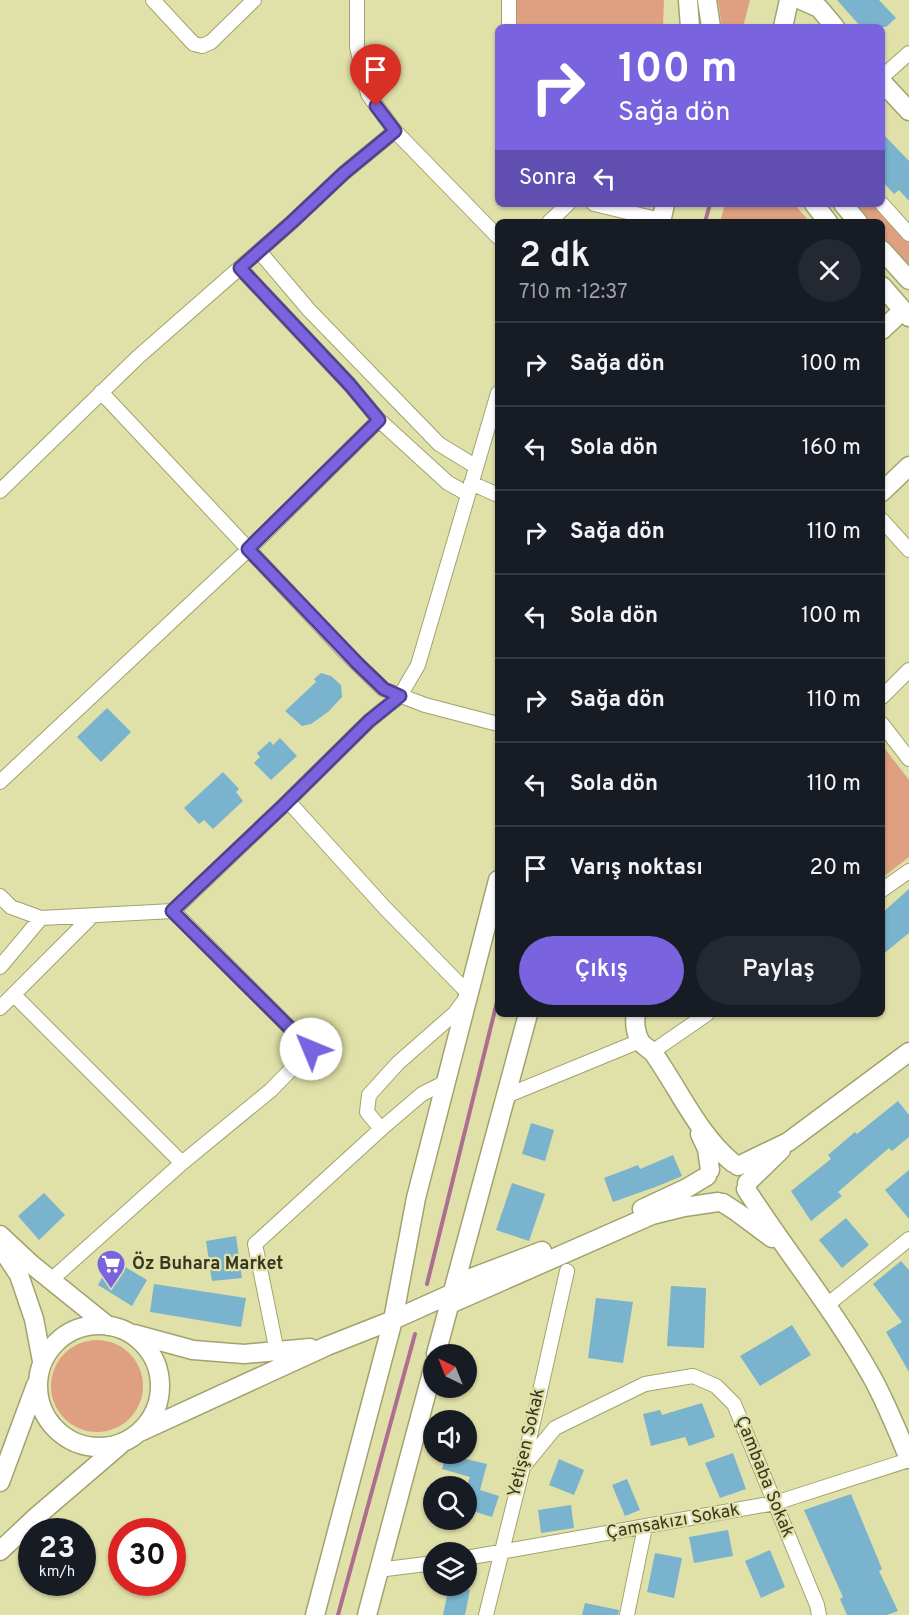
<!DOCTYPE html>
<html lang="tr">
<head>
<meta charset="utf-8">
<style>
  :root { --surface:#171b24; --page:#242831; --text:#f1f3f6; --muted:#9ea1a6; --line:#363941; --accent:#7963de }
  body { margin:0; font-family:Overpass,sans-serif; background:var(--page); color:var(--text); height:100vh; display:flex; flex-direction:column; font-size:22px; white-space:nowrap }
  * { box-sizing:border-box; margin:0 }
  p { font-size:20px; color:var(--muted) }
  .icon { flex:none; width:33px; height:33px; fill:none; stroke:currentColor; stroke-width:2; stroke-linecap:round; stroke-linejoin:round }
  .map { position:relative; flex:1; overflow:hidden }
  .drawer { position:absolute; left:495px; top:219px; width:390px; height:798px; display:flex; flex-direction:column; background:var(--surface); border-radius:9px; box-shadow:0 2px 4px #0004 }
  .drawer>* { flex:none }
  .top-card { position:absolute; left:495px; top:24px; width:390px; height:183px; border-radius:9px; box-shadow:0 2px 4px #0004; background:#7963de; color:#fff; overflow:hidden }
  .needle { width:39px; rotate:317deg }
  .controls { position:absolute; left:423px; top:1344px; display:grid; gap:12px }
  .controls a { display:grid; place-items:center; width:54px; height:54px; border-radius:50%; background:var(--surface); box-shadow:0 2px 4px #0004; font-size:30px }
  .speed { position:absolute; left:18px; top:1518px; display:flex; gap:12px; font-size:30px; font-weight:700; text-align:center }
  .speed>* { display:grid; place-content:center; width:78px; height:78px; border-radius:50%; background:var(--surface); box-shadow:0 2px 4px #0004; line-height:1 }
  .speed small { font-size:15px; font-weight:400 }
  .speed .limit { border:9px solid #d22; background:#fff; color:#111 }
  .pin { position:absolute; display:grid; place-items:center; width:51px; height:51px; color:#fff; margin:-62px -26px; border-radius:50% 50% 50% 0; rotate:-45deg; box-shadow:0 0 6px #0007 }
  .pin .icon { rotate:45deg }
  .me { position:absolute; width:66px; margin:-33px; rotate:315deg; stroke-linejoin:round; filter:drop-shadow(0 0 4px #0008) }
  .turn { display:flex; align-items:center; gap:21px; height:126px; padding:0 24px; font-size:27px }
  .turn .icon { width:78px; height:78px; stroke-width:2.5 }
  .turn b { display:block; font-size:42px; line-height:51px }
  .then { display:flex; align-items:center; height:57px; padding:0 24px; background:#0003; gap:12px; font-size:22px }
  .round { display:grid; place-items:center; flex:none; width:63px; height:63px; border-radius:32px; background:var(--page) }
  .summary { display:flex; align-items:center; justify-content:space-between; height:102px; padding:0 24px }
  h1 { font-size:36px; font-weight:600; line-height:45px }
  .primary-button { display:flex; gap:12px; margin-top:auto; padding:12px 24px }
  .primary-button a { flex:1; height:69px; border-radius:36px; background:var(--accent); color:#fff; font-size:24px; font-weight:600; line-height:69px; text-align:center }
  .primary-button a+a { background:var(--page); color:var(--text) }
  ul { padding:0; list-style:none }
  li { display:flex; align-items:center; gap:18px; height:84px; padding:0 24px; border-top:2px solid var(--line) }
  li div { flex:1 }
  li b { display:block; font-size:22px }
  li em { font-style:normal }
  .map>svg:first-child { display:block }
  .green { fill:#dea081 }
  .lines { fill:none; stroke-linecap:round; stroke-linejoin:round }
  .stream { stroke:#ad6e8f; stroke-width:4 }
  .building { fill:#79b3cd }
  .street-casing { stroke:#a3a26e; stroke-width:16 }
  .secondary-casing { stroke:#a3a26e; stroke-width:21 }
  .street { stroke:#fff; stroke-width:14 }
  .secondary { stroke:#fff; stroke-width:18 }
  .route-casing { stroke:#4f4090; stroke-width:15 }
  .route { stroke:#7963de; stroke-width:10 }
  .labels { text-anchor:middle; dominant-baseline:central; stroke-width:4.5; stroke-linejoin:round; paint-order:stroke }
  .poi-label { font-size:18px; font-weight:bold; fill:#383721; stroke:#e0e0a9; text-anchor:start }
  .street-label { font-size:18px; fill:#383721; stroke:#e0e0a9 }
</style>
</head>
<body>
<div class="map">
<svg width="909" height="1615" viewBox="0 0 909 1615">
  <rect width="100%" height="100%" fill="#e0e0a9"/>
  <path class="green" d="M516,0H664L663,27H520L515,22Z
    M718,0H750L743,27H722Z
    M725,204H794L810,222H720Z
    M854,204H877L909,239V267L882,236V222H870Z
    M882,745L909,780V857L882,878Z
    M51 1386a46 46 0 1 1 92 0a46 46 0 1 1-92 0Z"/>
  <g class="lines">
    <path class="stream" d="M705,222L710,204
      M427,1284L498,998
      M338,1615L415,1334"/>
  </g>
  <path class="building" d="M837,0H879L896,18L886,27H861Z
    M882,133L909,161V201L899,190L894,194L882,181Z
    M321,673L331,676L341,685L342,697L328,712L311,724L302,726L285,711L316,682L314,679Z
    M107,708L131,732L101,762L77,737Z
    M280,738L297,756L271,780L254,763L260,757L257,753L270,741L273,745Z
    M223,772L239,789L236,792L243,801L213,829L204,820L199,824L184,808Z
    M909,889V933L882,955V913Z
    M898,1101L909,1115V1137L892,1151L889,1148L838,1192L842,1196L811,1221L791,1191L831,1159L828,1155L855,1132L857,1134Z
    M531,1123L554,1130L545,1161L522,1154Z
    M673,1155L682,1176L658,1186L613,1202L604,1178L638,1165L640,1169Z
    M909,1170V1219L885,1190Z
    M512,1183L545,1194L529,1241L496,1230Z
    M44,1193L65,1215L39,1240L18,1216Z
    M846,1218L869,1245L842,1268L819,1240Z
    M236,1236L242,1278L212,1281L206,1241Z
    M112,1259L147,1280L132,1306L98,1285Z
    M901,1261L909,1270V1372L886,1332L902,1322L873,1284Z
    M154,1284L246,1298L241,1327L150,1312Z
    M671,1286L706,1288L704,1348L667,1346Z
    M596,1298L633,1302L623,1363L588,1358Z
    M792,1325L811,1355L760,1386L740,1356Z
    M702,1403L715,1437L689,1446L685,1437L651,1446L643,1414L660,1410L662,1415Z
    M733,1453L746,1489L720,1498L705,1463Z
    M446,1454L487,1464L480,1490L499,1496L492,1517L466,1509V1488L470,1477L442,1469Z
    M559,1459L584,1470L574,1495L549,1485Z
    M627,1479L640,1510L625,1516L612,1485Z
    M851,1494L882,1569L879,1571L898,1611L887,1615H847L840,1599L843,1597L804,1510Z
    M571,1505L574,1528L541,1533L538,1510Z
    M728,1530L733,1556L694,1563L689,1537Z
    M770,1550L785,1587L761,1598L745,1561Z
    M655,1553L682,1558L674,1598L647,1592Z
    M449,1586L470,1590L465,1615H443Z
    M585,1603L619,1610L618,1615H582Z"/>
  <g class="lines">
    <g class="street-casing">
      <path id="street" d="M153,0L190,40L194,44L202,46L211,42L254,0
        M357,0V47L368,94L395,131L498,237
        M509,27V0
        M882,77L909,53
        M594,204L661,220
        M882,204L909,234
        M549,222L568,204
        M259,251L309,310L439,444L475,466
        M240,268L350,385L379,420L448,483L468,494
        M101,392L345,652L383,689L425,705L498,724
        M471,483L498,495
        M0,491L138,357L292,222L344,173L395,131
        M882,520L909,550
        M882,697L909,670
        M882,724L909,759
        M0,782L251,547L379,420
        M288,801L384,907L469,994L455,1013L398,1063L369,1095L367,1112L381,1129
        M882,890L909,871
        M0,896L11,907L41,918L173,911L283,806L369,721L400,696L418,665L498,393
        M0,967L41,918
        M14,995L182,1163
        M0,1008L92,916
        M652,1052L707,1014
        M506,1096L640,1041
        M51,1280L182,1163L271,1090L311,1049L173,911
        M827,1305L909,1239
        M277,1352L255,1244L381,1129L422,1094L446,1082
        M523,1467L555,1428L645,1384L693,1376L716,1386L734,1404L817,1605L819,1615
        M466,1558L775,1503L909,1460
        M378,1570L434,1563
        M486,1615L523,1467L567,1271
        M627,1615L645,1527"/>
    </g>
    <g class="secondary-casing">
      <path id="secondary" d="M688,0L690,27
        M707,0L711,27
        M801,0L819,8L835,27
        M783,27L789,0
        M882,82L909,111
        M814,204L828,222
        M843,204L858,222
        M661,222L665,204
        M882,250L909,280
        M882,286L909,317
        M882,330L903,310
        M882,492L909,466
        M636,1014C634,1022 636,1034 640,1041C643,1046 650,1049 654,1054C680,1091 698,1134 733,1163
        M700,1134L707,1149L710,1170
        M738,1166L788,1142L909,1052
        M747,1183L781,1150
        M746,1189C787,1253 836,1312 873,1379C887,1405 898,1432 909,1459
        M723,1203L737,1212L772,1238
        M642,1209L687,1188L707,1176
        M0,1235L31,1264L108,1326
        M0,1246L19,1275L34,1319L42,1361
        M455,1284L542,1251
        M450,1304L652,1215L684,1207L718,1202
        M38 1386a61 61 0 1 1 122 0a61 61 0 1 1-122 0Z
        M134,1334L193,1350L244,1354L310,1348
        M436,1354L528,1014
        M142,1431L327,1346L393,1320L453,1293
        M0,1482L36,1385
        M0,1551L36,1517L120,1445
        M315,1615L393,1320L416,1198L498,880
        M367,1615L434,1365"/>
    </g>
    <use href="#street" class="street"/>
    <use href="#secondary" class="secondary"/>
  </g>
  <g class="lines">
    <g class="route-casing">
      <path id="route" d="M311,1049L172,911L283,806L369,721L400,696L384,689L358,664L248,549L379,420L350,385L240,268L292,222L344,173L395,131L376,106"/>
    </g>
    <use href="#route" class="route"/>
  </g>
  <defs>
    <g id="supermarket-pin" transform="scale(1.5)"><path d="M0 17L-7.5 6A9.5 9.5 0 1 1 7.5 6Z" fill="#7963de" stroke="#e0e0a9"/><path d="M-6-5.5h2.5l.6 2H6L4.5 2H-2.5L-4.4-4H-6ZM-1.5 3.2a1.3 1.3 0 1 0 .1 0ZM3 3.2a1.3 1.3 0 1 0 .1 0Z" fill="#fff"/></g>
  </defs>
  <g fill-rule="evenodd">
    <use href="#supermarket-pin" x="111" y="1264"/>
  </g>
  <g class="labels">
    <g class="poi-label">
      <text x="132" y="1264">Öz Buhara Market</text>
    </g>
    <g class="street-label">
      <text transform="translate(527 1443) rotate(-77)">Yetişen Sokak</text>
      <text transform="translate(764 1477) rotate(68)">Çambaba Sokak</text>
      <text transform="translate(673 1522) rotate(-10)">Çamsakızı Sokak</text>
    </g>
  </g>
</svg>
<div class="controls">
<a><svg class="needle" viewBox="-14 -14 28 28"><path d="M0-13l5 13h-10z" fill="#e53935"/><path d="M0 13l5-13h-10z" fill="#9ea1a6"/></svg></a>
<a><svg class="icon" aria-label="sound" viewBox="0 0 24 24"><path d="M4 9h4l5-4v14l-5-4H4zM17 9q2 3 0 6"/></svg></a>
<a><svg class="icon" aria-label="search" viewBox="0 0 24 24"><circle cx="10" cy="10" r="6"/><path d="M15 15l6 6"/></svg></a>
<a><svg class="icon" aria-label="layers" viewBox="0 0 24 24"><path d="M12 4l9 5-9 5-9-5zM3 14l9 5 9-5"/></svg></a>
</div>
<div class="speed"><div>23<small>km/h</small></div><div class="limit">30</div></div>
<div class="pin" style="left:376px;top:106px;background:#d93025"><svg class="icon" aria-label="arrive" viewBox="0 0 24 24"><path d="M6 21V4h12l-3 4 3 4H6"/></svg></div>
<svg class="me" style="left:311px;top:1049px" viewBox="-20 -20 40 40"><circle r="19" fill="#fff"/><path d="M0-13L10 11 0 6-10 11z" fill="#7963de"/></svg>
<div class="top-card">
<div class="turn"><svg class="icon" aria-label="right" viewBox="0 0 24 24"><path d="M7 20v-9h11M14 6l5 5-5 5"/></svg><div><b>100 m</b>Sağa dön</div></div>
<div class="then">Sonra<svg class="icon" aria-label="left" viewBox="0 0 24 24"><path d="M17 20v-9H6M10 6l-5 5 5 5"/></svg></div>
</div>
<section class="drawer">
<div class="summary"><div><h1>2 dk</h1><p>710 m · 12:37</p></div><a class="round"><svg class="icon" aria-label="close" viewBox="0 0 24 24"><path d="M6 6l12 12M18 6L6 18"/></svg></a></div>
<ul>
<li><svg class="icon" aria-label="right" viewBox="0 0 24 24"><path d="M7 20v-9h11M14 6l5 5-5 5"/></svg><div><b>Sağa dön</b></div><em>100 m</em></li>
<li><svg class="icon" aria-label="left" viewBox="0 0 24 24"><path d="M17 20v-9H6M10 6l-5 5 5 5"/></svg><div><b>Sola dön</b></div><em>160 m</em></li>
<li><svg class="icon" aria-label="right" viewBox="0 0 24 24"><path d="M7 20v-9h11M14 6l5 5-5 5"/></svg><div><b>Sağa dön</b></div><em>110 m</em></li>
<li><svg class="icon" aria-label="left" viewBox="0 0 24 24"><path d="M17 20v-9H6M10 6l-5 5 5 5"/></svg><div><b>Sola dön</b></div><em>100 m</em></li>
<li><svg class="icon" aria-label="right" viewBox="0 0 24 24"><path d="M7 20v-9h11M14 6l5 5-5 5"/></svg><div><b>Sağa dön</b></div><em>110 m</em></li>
<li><svg class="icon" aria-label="left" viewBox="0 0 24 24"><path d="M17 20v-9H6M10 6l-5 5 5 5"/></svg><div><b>Sola dön</b></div><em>110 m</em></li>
<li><svg class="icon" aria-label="arrive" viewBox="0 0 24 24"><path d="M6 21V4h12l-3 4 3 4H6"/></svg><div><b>Varış noktası</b></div><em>20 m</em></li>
</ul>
<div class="primary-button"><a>Çıkış</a><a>Paylaş</a></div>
</section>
</div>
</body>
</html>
